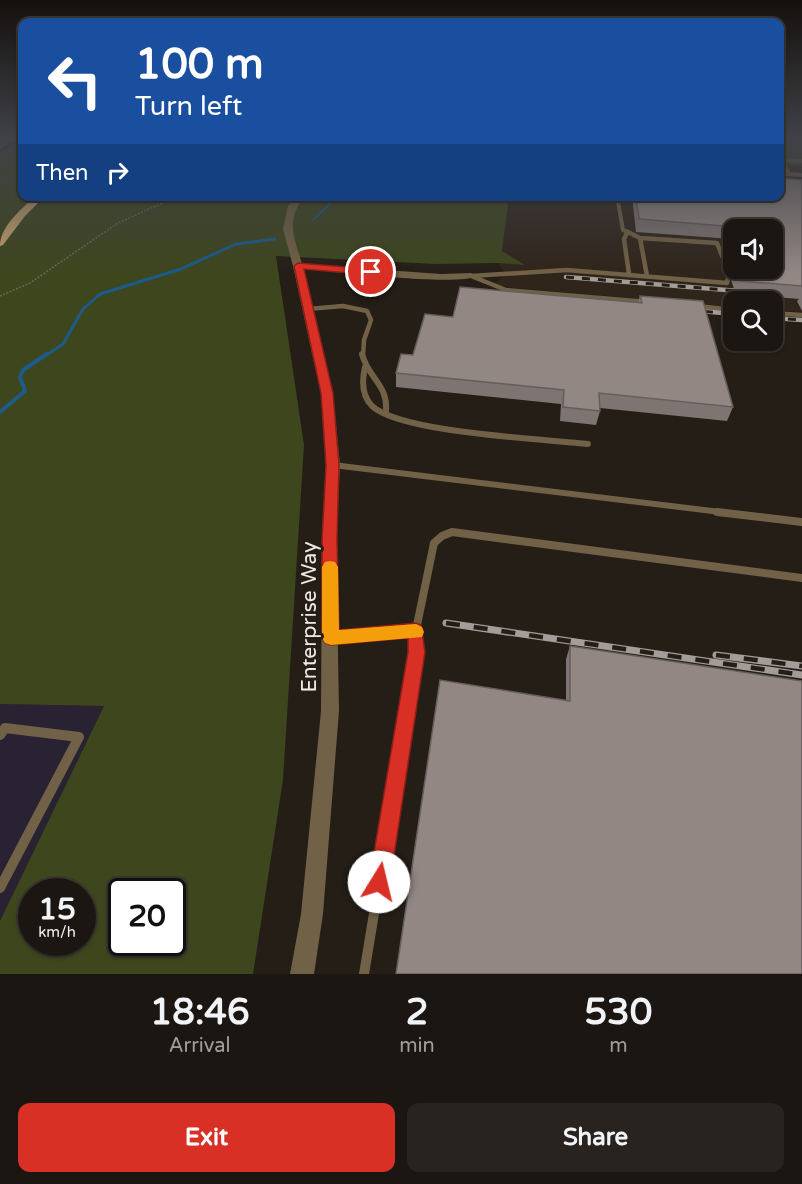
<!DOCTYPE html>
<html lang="en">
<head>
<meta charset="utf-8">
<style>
  :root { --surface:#1b1611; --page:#28231f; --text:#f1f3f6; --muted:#a09f9f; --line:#393531; --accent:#d93025 }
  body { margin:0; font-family:"Varela Round",sans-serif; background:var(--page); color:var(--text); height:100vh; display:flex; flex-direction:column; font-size:22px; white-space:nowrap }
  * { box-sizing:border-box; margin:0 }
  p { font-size:20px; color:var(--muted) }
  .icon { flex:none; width:33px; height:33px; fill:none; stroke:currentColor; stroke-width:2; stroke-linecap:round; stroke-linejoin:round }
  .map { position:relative; height:974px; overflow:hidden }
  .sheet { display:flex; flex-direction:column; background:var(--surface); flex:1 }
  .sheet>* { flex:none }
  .top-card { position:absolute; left:18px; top:18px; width:766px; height:183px; border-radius:12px; box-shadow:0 2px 4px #0004,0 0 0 2px var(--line); background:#1a4fa0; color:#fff; overflow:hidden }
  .buttons { position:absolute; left:723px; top:219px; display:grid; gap:12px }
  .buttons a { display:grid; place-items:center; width:60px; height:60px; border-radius:12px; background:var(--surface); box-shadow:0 2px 4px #0004,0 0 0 2px var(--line); font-size:30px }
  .speed { position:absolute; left:18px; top:878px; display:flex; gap:12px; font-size:30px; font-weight:700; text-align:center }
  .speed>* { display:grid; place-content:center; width:78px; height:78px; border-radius:50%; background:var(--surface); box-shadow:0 2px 4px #0004,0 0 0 2px var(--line); line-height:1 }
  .speed small { font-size:15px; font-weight:400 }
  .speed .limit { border:3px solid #111; border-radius:9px; background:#fff; color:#111 }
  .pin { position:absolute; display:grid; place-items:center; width:51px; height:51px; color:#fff; margin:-26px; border:3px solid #fff; border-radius:50%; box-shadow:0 2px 6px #0007 }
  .me { position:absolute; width:66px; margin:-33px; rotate:9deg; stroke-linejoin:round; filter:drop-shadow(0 0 4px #0008) }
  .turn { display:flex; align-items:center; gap:21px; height:126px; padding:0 18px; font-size:27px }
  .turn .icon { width:78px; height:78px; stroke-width:2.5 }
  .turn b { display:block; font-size:42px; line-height:51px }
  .then { display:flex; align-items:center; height:57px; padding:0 18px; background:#0003; gap:12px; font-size:22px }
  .eta { display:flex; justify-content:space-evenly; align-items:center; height:102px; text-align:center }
  .eta b { font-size:36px; font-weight:700; line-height:42px }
  .action { display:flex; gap:12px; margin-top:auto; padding:12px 18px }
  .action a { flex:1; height:69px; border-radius:12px; background:var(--accent); color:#fff; font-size:24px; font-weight:700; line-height:69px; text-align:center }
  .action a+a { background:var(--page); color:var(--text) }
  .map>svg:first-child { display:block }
  .commercial { fill:#292232 }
  .built { fill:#30251b; fill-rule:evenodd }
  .green { fill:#3e461e; fill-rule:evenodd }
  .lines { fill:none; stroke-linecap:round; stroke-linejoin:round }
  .stream-far2 { stroke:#1c5b8a; stroke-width:2 }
  .stream-far1 { stroke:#1c5b8a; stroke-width:3 }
  .stream { stroke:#1c5b8a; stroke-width:4 }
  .path { stroke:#6b655f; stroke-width:1.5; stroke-dasharray:2 1.5; stroke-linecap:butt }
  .lane-far4 { stroke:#716146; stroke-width:4 }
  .lane-far3 { stroke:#716146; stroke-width:4.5 }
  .lane-far2 { stroke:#716146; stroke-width:6 }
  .lane-far1 { stroke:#716146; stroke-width:8 }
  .lane { stroke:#716146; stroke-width:10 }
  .street { fill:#716146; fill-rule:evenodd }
  .primary { fill:#c5a36b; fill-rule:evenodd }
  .rail-far1-casing { stroke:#a29d98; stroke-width:4.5 }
  .rail-casing { stroke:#a29d98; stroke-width:7 }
  .rail-far1 { stroke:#241e17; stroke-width:3; stroke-dasharray:8; stroke-linecap:butt }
  .rail { stroke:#241e17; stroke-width:4.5; stroke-dasharray:14; stroke-linecap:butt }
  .wall { fill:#7e7471 }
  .shaded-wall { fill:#665e5c }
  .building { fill:#928783; stroke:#665e5c; stroke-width:1.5 }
  .route { fill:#d93025; stroke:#8d1f18; stroke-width:1.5 }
  .slow { fill:#f59e0b }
  .labels { text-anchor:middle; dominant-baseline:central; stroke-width:6; stroke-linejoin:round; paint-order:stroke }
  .street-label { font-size:21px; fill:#eeeae5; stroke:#241e17 }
</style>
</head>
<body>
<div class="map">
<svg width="802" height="974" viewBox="0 0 802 974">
  <rect width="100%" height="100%" fill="#241e17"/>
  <path class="commercial" d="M0,704L104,706L0,921Z"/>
  <path class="built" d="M780,163L802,165V312L773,310L772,302H734L733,307L505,287L495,283L506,274L498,263L523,265L502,252L509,197L780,196ZM734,230H772V268H734Z"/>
  <path class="green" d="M780,136H802V166L780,164Z
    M22,141V196L509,197L502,251L525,265L498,263L435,264L276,256L304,445L283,780L253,974H0V921L104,706L0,704V152ZM32,891H82V942H32ZM122,891H172V942H122Z"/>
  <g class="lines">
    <path class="stream-far2" d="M313,220L338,196"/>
    <path class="stream-far1" d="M45,356L63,344L83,309L100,294L181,269L236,244L275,239"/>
    <path class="stream" d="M0,412L25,391L20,377L23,370L47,354"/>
    <path class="path" d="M0,296L30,283L118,223L178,196"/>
    <path class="lane-far4" d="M780,173L784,174L788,171L781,160
      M786,174L802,175
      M617,196L623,230L629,233"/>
    <path class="lane-far3" d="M626,231L640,238
      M627,233L624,239L629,274
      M471,276L567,270L727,283L729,273L717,243L640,238L647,276
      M471,276L506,290L648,302
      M697,306L734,310
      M308,309L343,306L367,311L371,320L364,340L363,356
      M772,313L802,315"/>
    <path class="lane-far2" d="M362,354C368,378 388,384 386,411
      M365,367C362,380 361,395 372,406C401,433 544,439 588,444
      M333,465L729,513"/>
    <path class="lane-far1" d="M717,512L802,522
      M416,630L434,543L442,536L452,532L802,578
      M331,638L416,630L417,652L407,715"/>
    <path class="lane" d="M0,735L5,728L79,737L0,888
      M364,974L407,714"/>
    <path class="street" d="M780,158L802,159V163L780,162Z
      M296,196H305C285,220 294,237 302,264L441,274L471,273L476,276C460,287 331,271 303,269L333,394L340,465L336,540L339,711L323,914L314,974H290L301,914L321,711L322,540L326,465L321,394L293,266L283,229L288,206Z"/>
    <path class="primary" d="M35,196H45L25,216L3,245L0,246C0,226 22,209 35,196Z"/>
    <g class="rail-far1-casing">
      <path id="rail-far1" d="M566,277L751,292
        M689,310L734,314
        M772,318L802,320"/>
    </g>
    <g class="rail-casing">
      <path id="rail" d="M446,623L802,675
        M716,655L802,666"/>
    </g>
    <use href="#rail-far1" class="rail-far1"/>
    <use href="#rail" class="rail"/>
  </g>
  <path class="wall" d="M802,180V311L797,301L799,299L736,294L731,280L735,268H772V230H734V243L732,239L636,232L632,196H780Z
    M640,296L733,407L727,421L600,408V411L596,425L560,421L561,404L396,387V373L413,355L638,303Z
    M570,646L802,974L566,700V659Z"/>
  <path class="shaded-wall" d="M10,136H17L18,139L8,144L5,139Z
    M5,139L7,145L0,149V142Z"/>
  <path class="building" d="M0,136H10L5,139L0,138Z
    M780,178L802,180V286L741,281L737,268H772V230H738L736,227L639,219L636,196H780Z
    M460,287L642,303L640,296L703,301L733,407L599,393L600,411L563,407L564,390L396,373L401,354L413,355L425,314L453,317Z
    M570,646L802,681V974H396L440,680L570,701Z"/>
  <linearGradient id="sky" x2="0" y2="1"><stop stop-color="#14100d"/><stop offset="0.5" stop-color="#3f4147"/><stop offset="1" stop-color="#3f4147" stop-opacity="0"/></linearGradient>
  <rect width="802" height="273" fill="url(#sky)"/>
  <path class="route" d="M298,263L371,269L376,272L371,275L304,269L333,393L339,465L337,540L339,630L416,623L421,625L425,652L390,882L387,890L379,893L372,890L369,882L408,652V638L331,645L325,643L322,638V540L326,465L321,393L294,266Z"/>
  <path class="slow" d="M330,561L335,562L338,567L339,630L416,624L422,627L424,632L422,637L331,645L325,643L322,638V567L325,562Z"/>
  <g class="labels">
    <g class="street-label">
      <text transform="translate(309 617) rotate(-90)">Enterprise Way</text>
    </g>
  </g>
</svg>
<div class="buttons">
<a><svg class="icon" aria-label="sound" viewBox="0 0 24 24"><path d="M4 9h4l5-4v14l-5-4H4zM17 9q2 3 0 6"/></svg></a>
<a><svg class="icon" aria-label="search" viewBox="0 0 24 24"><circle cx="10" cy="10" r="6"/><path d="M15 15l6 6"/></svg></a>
</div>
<div class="speed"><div>15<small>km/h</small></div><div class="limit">20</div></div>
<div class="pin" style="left:371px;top:272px;background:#d93025"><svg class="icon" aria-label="arrive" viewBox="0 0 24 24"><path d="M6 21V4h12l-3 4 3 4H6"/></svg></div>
<svg class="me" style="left:379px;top:882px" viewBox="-20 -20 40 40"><circle r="19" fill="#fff"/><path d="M0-13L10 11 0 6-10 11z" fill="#d93025"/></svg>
<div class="top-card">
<div class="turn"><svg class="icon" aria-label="left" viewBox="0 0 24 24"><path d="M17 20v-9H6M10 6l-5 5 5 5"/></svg><div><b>100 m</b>Turn left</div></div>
<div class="then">Then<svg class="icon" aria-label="right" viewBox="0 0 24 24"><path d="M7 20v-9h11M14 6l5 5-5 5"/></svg></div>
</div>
</div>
<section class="sheet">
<div class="eta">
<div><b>18:46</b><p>Arrival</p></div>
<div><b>2</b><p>min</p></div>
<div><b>530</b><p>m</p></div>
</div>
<div class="action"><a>Exit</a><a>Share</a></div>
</section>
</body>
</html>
